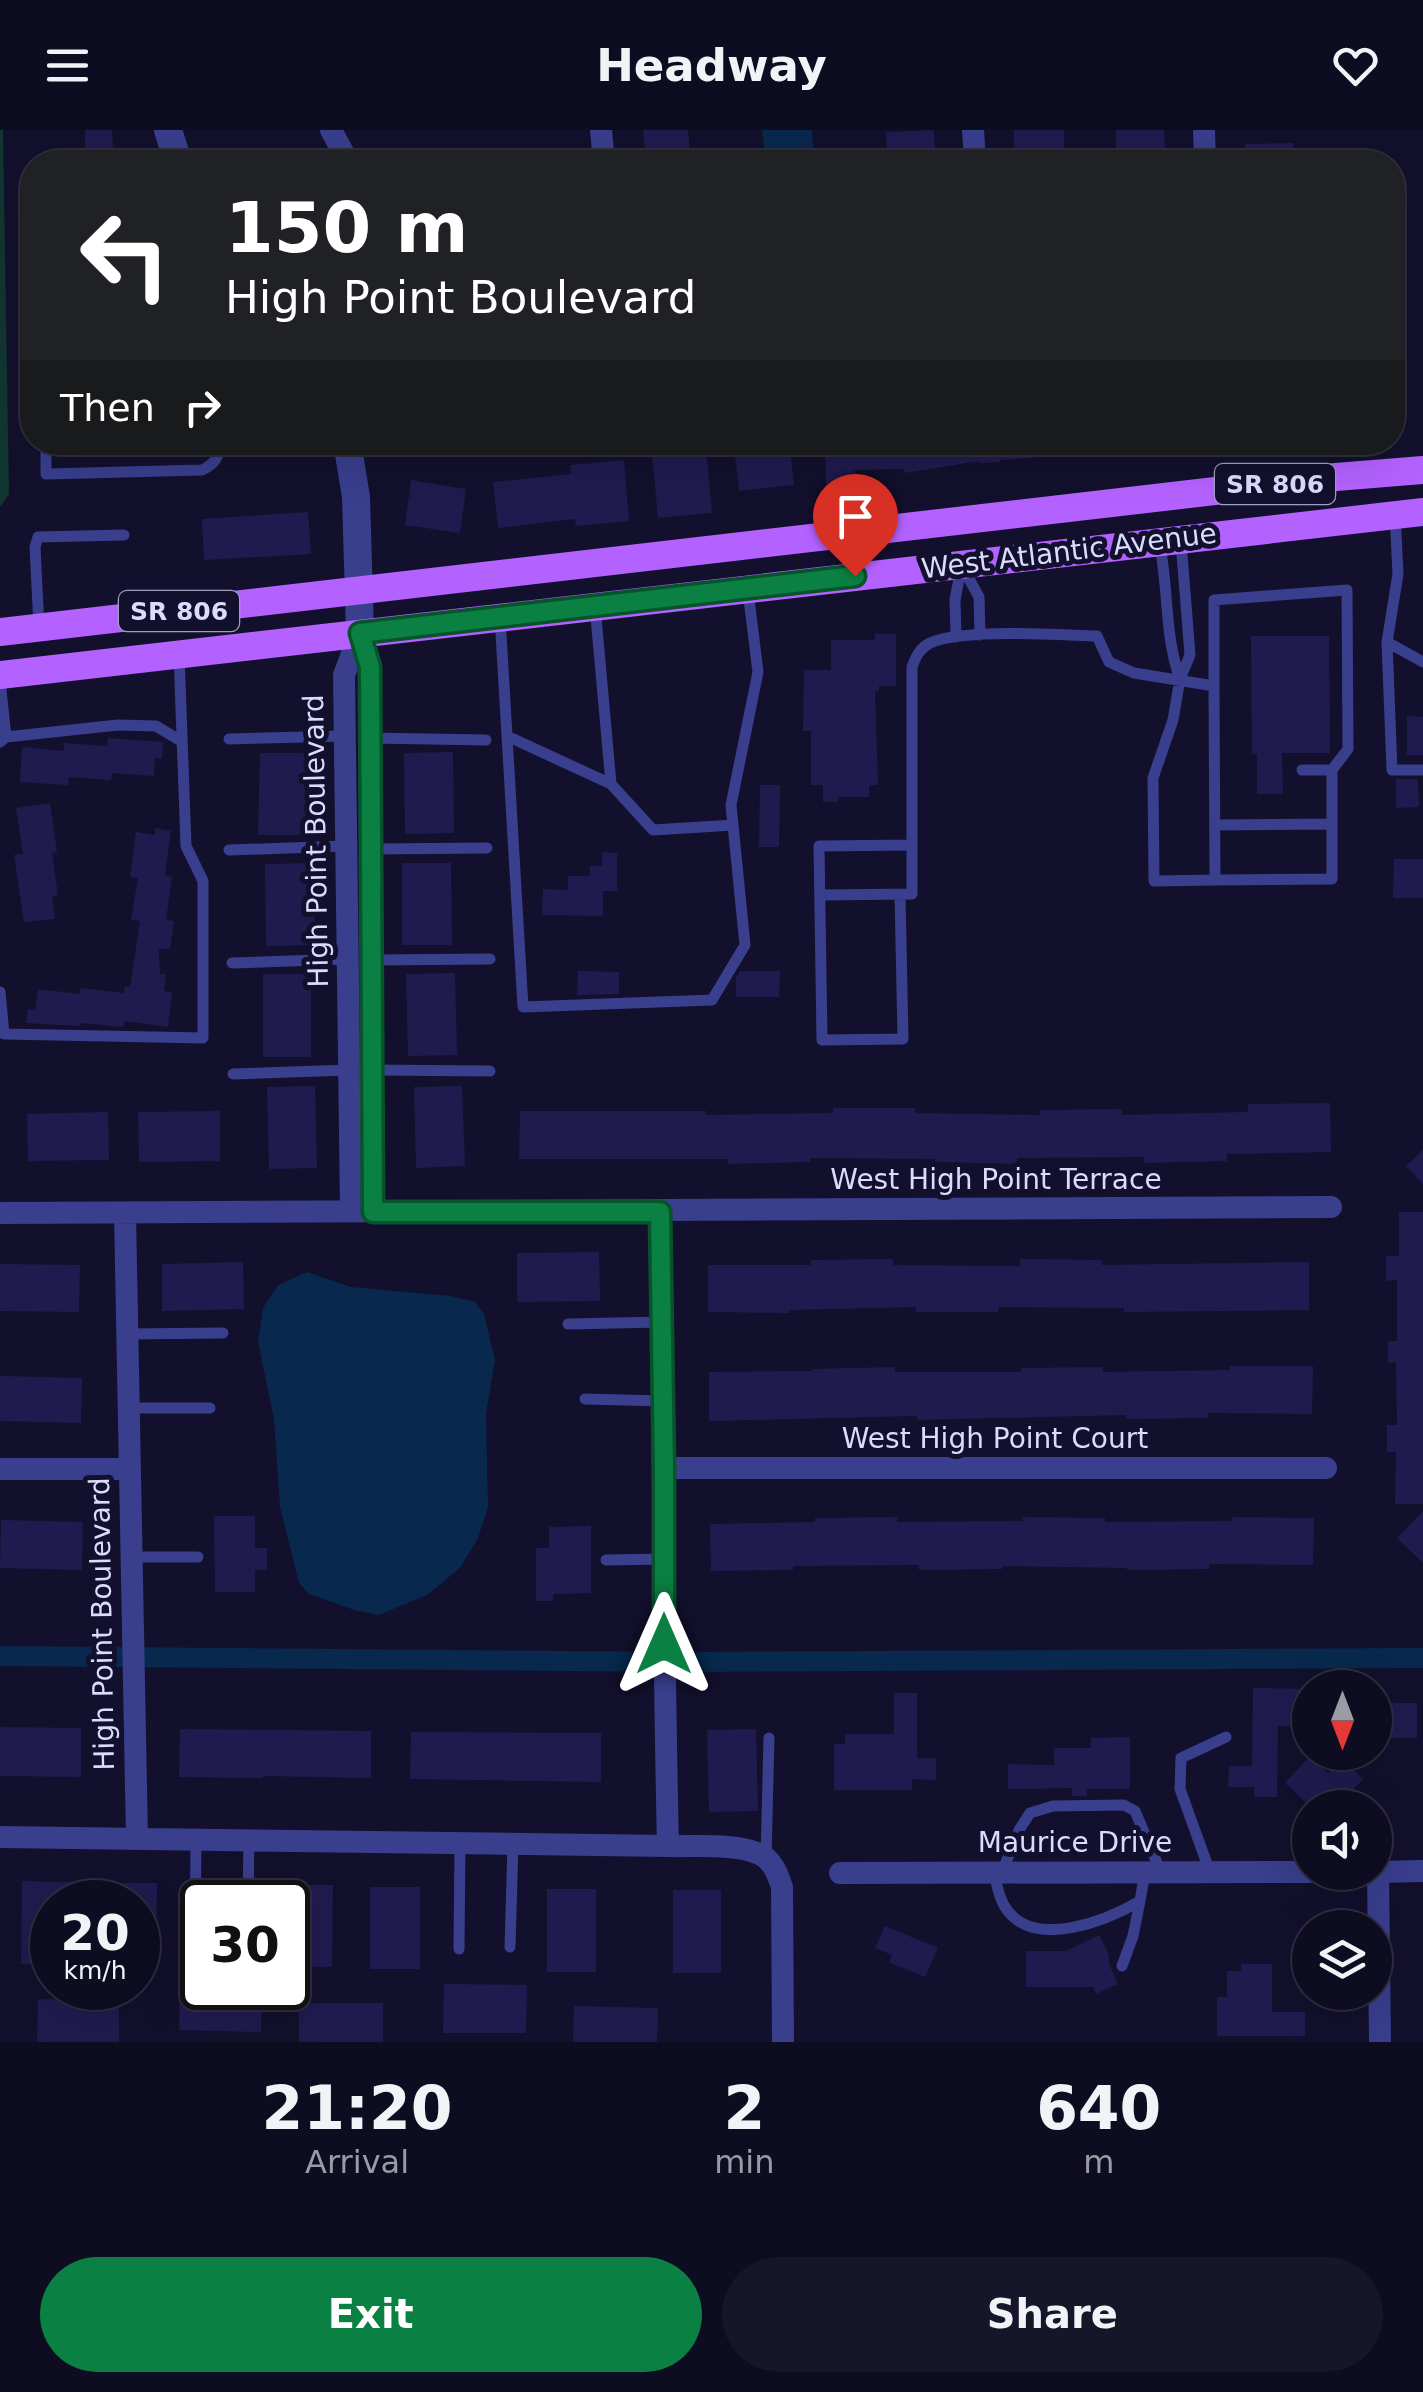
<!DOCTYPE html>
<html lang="en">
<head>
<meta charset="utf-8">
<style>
  :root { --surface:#0e0c21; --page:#17152a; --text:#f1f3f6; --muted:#9b9ba5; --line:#2e2c3f; --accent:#0b8043 }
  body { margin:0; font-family:"DejaVu Sans",sans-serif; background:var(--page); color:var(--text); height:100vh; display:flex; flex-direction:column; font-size:38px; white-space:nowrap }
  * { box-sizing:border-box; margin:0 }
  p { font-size:32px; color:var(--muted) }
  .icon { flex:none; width:55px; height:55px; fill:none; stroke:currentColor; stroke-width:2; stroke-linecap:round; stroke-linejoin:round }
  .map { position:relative; height:1912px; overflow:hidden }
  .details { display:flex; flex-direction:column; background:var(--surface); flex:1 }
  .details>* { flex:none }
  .banner { position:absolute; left:20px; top:20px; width:1385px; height:305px; border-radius:40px; box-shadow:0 10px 40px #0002,0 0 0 2px var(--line); background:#202124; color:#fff; overflow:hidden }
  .needle { width:65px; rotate:180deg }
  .tools { position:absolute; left:1292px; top:1540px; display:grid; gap:20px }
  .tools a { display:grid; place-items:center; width:100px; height:100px; border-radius:50%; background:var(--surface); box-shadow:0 10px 40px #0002,0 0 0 2px var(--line); font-size:50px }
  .speed { position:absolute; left:30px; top:1750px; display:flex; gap:20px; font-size:50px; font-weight:700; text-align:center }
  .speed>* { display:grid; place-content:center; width:130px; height:130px; border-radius:50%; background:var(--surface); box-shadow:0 10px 40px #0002,0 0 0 2px var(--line); line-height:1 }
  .speed small { font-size:25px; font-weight:400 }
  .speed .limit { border:5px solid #111; border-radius:15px; background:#fff; color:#111 }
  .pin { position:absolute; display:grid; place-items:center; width:85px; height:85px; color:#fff; margin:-102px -42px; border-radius:50% 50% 50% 0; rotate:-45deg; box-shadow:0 0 10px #0007 }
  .pin .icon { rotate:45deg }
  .me { position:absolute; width:110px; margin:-55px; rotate:0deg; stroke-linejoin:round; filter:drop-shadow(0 0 8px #0008) }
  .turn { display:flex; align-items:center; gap:35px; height:210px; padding:0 40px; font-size:45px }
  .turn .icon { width:130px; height:130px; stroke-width:2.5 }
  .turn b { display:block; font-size:70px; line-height:85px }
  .then { display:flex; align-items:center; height:95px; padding:0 40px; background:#0003; gap:20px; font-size:38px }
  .eta { display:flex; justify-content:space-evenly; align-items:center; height:170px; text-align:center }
  .eta b { font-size:60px; font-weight:700; line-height:70px }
  .action { display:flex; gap:20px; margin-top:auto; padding:20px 40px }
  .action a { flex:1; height:115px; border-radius:60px; background:var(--accent); color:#fff; font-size:40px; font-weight:700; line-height:115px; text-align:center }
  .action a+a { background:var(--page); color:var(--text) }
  header { display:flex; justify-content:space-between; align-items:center; height:130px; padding:0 40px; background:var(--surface); font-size:45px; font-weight:700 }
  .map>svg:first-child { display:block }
  .green { fill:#123631 }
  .water { fill:#08284d }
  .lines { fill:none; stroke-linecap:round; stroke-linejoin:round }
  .canal { stroke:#08284d; stroke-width:20 }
  .building { fill:#201b4e }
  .service { stroke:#393e8d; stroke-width:11 }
  .minor { stroke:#393e8d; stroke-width:22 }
  .tertiary { stroke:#393e8d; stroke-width:28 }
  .primary { stroke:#b462ff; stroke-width:28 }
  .route-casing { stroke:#07532c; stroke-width:25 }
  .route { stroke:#0b8043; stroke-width:18 }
  .labels { text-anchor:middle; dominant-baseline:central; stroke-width:10; stroke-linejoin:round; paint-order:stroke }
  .shield { fill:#12102c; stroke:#9f9ec0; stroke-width:2.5 }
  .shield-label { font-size:25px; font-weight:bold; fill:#dbdbff }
  .street-label { font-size:28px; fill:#dbdbff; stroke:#12102c }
</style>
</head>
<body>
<header><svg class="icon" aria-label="menu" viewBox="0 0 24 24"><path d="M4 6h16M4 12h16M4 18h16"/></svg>Headway<svg class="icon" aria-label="heart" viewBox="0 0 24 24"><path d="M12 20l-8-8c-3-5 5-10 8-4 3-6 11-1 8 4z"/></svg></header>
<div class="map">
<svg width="1423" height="1912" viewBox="0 0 1423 1912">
  <rect width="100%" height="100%" fill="#12102c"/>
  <path class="green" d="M0,0H3L9,364L0,377Z"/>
  <path class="water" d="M762,0H812L814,32H766Z
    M307,1142L351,1157L451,1166L475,1172L484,1184L495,1230L486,1284L488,1377L478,1408L460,1438L427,1465L379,1485L354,1480L309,1464L299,1453L280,1377L274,1289L258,1212L263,1178L278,1155Z"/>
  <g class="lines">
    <path class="canal" d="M0,1526L687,1532L1423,1528"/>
  </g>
  <path class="building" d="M85,0H112L113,20L85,21Z
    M643,0H688L691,32H646Z
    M934,0L935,32H887L886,2Z
    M1014,0H1064V21L1014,23Z
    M1116,0H1164L1165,25L1116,26Z
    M1293,13V32H1245V14Z
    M763,312H789L794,355L739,361L734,316Z
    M825,312H1033L1034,328L1000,330V332L979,333V331L905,343L904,339L855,340V356H826Z
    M706,318L712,383L658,388L652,324Z
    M624,330L629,391L576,396L575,389L498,398L493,352L571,344L570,335Z
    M411,350L466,359L460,403L405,395Z
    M308,382L311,424L204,430L202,389Z
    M875,504H896V556H879V561H875L878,655H869V667H838V672H823V655H811V601H803L804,540H831V510H875Z
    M1251,506H1329L1330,623H1282L1283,664H1257V624H1252Z
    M1407,586L1423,587V625H1407Z
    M108,608L163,612L162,629L155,628L154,646L112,643L111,650L69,647L68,655L20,652L22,617L64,621V613L107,616Z
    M453,622L454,703L405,704L404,623Z
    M260,623H307L306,705H258Z
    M1396,649H1418L1419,677L1396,678Z
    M760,655H780L779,717H759Z
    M50,673L57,722L52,723L58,765L52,766L55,789L24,792L14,725L23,724L16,678Z
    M155,698L171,701L165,746L172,747L166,790L174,791L170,819H159L160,844H166L164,861L172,862L168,897L125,891L124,897L81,893L80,896L26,893L28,879L35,880L38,859L80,864V858L124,863L125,856L130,857L140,791L131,790L138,748L130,747L136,702L155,705Z
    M602,722L617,723V761H603V786L542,785L543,759L568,760V746H590V736H602Z
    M1394,729H1423V768H1393Z
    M313,733L315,815L266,816L265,734Z
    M402,733H451L452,815H402Z
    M578,841L619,842V864L577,865Z
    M740,841H780L779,867H736V848Z
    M455,843L457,925L408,926L406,844Z
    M263,844H311V927H263Z
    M315,956L317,1038L269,1039L267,957Z
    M462,956L465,1036L416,1038L414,957Z
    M1330,973L1331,1022L1227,1024V1031L1144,1033V1027L1017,1028V1034L935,1032V1029L810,1028V1032L728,1034V1029H519L520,981H706V985L833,983V978H915V983L1040,985V980L1122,979V985L1248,982V974Z
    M220,981V1031L139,1032L138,982Z
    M108,982L109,1030L28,1031L27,984Z
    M1423,1020V1054L1406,1036Z
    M1399,1082H1423V1374H1395L1396,1322H1387V1295H1397L1396,1232L1388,1233V1211H1397V1150L1386,1151V1126H1399Z
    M599,1122L600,1171L517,1172V1123Z
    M893,1129V1135L1020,1136V1129L1102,1130V1135L1309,1132V1180L1124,1182V1178L998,1177V1182H916V1177L789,1180V1183L708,1182V1135H811V1130Z
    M243,1132L244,1179L162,1181V1134Z
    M0,1134L80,1135L79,1182L0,1181Z
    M1230,1236H1313L1312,1284L1208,1283V1288L1126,1289V1285L917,1290V1286L709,1291V1242L813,1241L812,1239L895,1237V1242H1021V1238L1103,1237V1242L1230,1240Z
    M0,1246L82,1248L81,1293L0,1291Z
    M1423,1381V1433L1397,1408Z
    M214,1386H255V1418H267V1440H255V1462H215Z
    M897,1387V1392L1023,1391V1387L1105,1388V1392L1232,1391V1387L1314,1388L1313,1435L1209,1434V1439L1127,1440V1438L1002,1436V1439L919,1440V1435L793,1436V1440L711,1441L710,1394L815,1392V1388Z
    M1,1390L83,1392L82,1440L0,1438Z
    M591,1396V1463L553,1464V1471H536V1418H549V1397Z
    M1253,1558L1310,1559V1597L1278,1596L1277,1667H1254V1657H1228L1229,1636H1252Z
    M894,1563H917V1628H936V1650L912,1649V1660H834V1614H845V1604H894Z
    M1391,1573H1417V1608H1391Z
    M0,1597L81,1598V1647L0,1646Z
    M180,1599L371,1601V1648L263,1646V1648L179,1647Z
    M756,1599L758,1681L709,1682L707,1600Z
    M411,1602L601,1603V1652L410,1649Z
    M1130,1607V1659H1087V1666H1072V1658L1008,1659V1634L1054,1635V1618H1091V1608Z
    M1310,1626L1328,1643L1342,1629L1363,1649L1336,1678H1312L1285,1653Z
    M22,1751L72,1752L71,1772H52V1835L21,1834Z
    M108,1753H157L156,1835H138V1772H108Z
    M283,1755H333L332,1837H288V1772H283Z
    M370,1757H420V1839H370Z
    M547,1759H596V1842H547Z
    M673,1760H721V1843H673Z
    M885,1796L938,1818L925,1847L889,1832L892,1825L875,1818Z
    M1099,1805L1109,1825V1834L1118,1854L1096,1864L1093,1857H1026V1821H1066Z
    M1241,1834H1272V1882H1305V1906H1217V1867H1227V1841H1241Z
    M180,1850H202V1858H262L261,1902L179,1900Z
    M444,1854L527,1855L526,1903H443Z
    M38,1869L119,1870V1912H37Z
    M299,1873H383V1912H299Z
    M574,1876L658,1878L657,1912H573Z"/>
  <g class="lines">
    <path class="service" d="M46,312V344L202,340C215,334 220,326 220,312
      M1395,384L1398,444L1387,512L1392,640H1423
      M1159,411C1169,457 1164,505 1180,549
      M1181,412L1190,525L1180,549L1173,590L1153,648L1154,751L1215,750
      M963,438L979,467L980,505
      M595,476L611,654
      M500,487L523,877L712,870L745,815L731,675L758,542L748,461
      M39,497L35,417L38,407L124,405
      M956,507L955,470L961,438
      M1387,512L1423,532
      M0,550L6,607L0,612
      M1214,556V470L1347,460L1348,619L1332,640
      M507,606L611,654L653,700L733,695
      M6,607L118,595L156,596L181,611
      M371,608L486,610
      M229,609L344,606
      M1215,695L1332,694
      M371,719L487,718
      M229,720L346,716
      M900,764L903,909L822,910L819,716L912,715
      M820,765L912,764V537C916,526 920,518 930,513C962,498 1059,505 1097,506L1109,532L1134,543L1214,556L1215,750L1332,749V640H1302
      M372,830L490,829
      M232,833L347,829
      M0,862L4,904L203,908V751L186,716L179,524
      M372,940L490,941
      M233,944L349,940
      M568,1194L662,1192
      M127,1204L223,1203
      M585,1269L663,1271
      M128,1278H210
      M132,1427H198
      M606,1430L664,1429
      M766,1729L769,1608
      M994,1742C997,1755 999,1769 1007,1780C1036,1819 1106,1791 1140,1771L1145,1742
      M1002,1742L1019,1700L1030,1683L1053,1676L1124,1675L1135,1681L1161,1742
      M1210,1742L1180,1659L1181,1628L1226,1607
      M248,1772L249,1710
      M195,1814L196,1710
      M510,1817L513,1714
      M459,1819L460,1713
      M1122,1836L1133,1806L1140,1771"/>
    <path class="minor" d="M331,0L344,24L353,32
      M601,0L604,32
      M973,0L975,32
      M1204,0L1205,32
      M360,503L370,537L373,1081
      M351,1081L344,545L360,503
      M660,1081C663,1293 663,1505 668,1716
      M0,1083L1331,1077
      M125,1083C128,1291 133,1500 137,1709
      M664,1338H1326
      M0,1339H128
      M0,1707L668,1716C694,1717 745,1712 766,1728C775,1736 778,1746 782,1757L783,1912
      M1375,1742L1423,1741
      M1378,1742L1380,1912
      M840,1743L1310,1742"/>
    <path class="tertiary" d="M168,0L178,32
      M347,312L356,367L360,503"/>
    <path class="primary" d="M0,502L1336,347L1423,340
      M0,545L1423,382"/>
  </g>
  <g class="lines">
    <g class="route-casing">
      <path id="route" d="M664,1514V1338L660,1082H373L370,537L360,503L855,446"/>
    </g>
    <use href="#route" class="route"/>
  </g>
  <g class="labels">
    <g class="shield">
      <rect x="1215" y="334" width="120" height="40" rx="8"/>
      <rect x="119" y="461" width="120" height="40" rx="8"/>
    </g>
    <g class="shield-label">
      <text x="1275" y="354">SR 806</text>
      <text x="179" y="481">SR 806</text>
    </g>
    <g class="street-label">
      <text transform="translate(1069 421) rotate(-7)">West Atlantic Avenue</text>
      <text transform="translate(316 711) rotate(-91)">High Point Boulevard</text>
      <text x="996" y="1049">West High Point Terrace</text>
      <text x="995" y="1308">West High Point Court</text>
      <text transform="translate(102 1494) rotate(-91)">High Point Boulevard</text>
      <text x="1075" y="1712">Maurice Drive</text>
    </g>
  </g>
</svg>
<div class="tools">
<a><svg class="needle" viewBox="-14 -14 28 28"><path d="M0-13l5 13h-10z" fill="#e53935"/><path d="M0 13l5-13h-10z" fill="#9b9ba5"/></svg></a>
<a><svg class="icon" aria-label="sound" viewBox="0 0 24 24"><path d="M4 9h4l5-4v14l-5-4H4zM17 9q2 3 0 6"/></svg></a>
<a><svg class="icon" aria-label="layers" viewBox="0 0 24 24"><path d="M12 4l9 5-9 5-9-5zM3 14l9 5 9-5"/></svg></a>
</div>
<div class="speed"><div>20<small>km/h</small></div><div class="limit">30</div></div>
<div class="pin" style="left:855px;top:446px;background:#d93025"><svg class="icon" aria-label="arrive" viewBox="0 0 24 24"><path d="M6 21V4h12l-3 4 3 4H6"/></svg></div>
<svg class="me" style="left:664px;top:1514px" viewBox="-20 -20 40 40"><path d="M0-17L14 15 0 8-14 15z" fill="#0b8043" stroke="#fff" stroke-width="4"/></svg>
<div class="banner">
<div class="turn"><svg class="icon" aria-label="left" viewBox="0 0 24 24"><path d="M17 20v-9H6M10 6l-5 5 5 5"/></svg><div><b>150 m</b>High Point Boulevard</div></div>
<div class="then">Then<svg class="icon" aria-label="right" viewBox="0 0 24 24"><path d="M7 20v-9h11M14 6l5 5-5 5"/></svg></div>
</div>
</div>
<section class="details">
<div class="eta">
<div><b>21:20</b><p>Arrival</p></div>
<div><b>2</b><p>min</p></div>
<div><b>640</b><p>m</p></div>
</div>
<div class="action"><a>Exit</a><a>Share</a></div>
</section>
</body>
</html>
